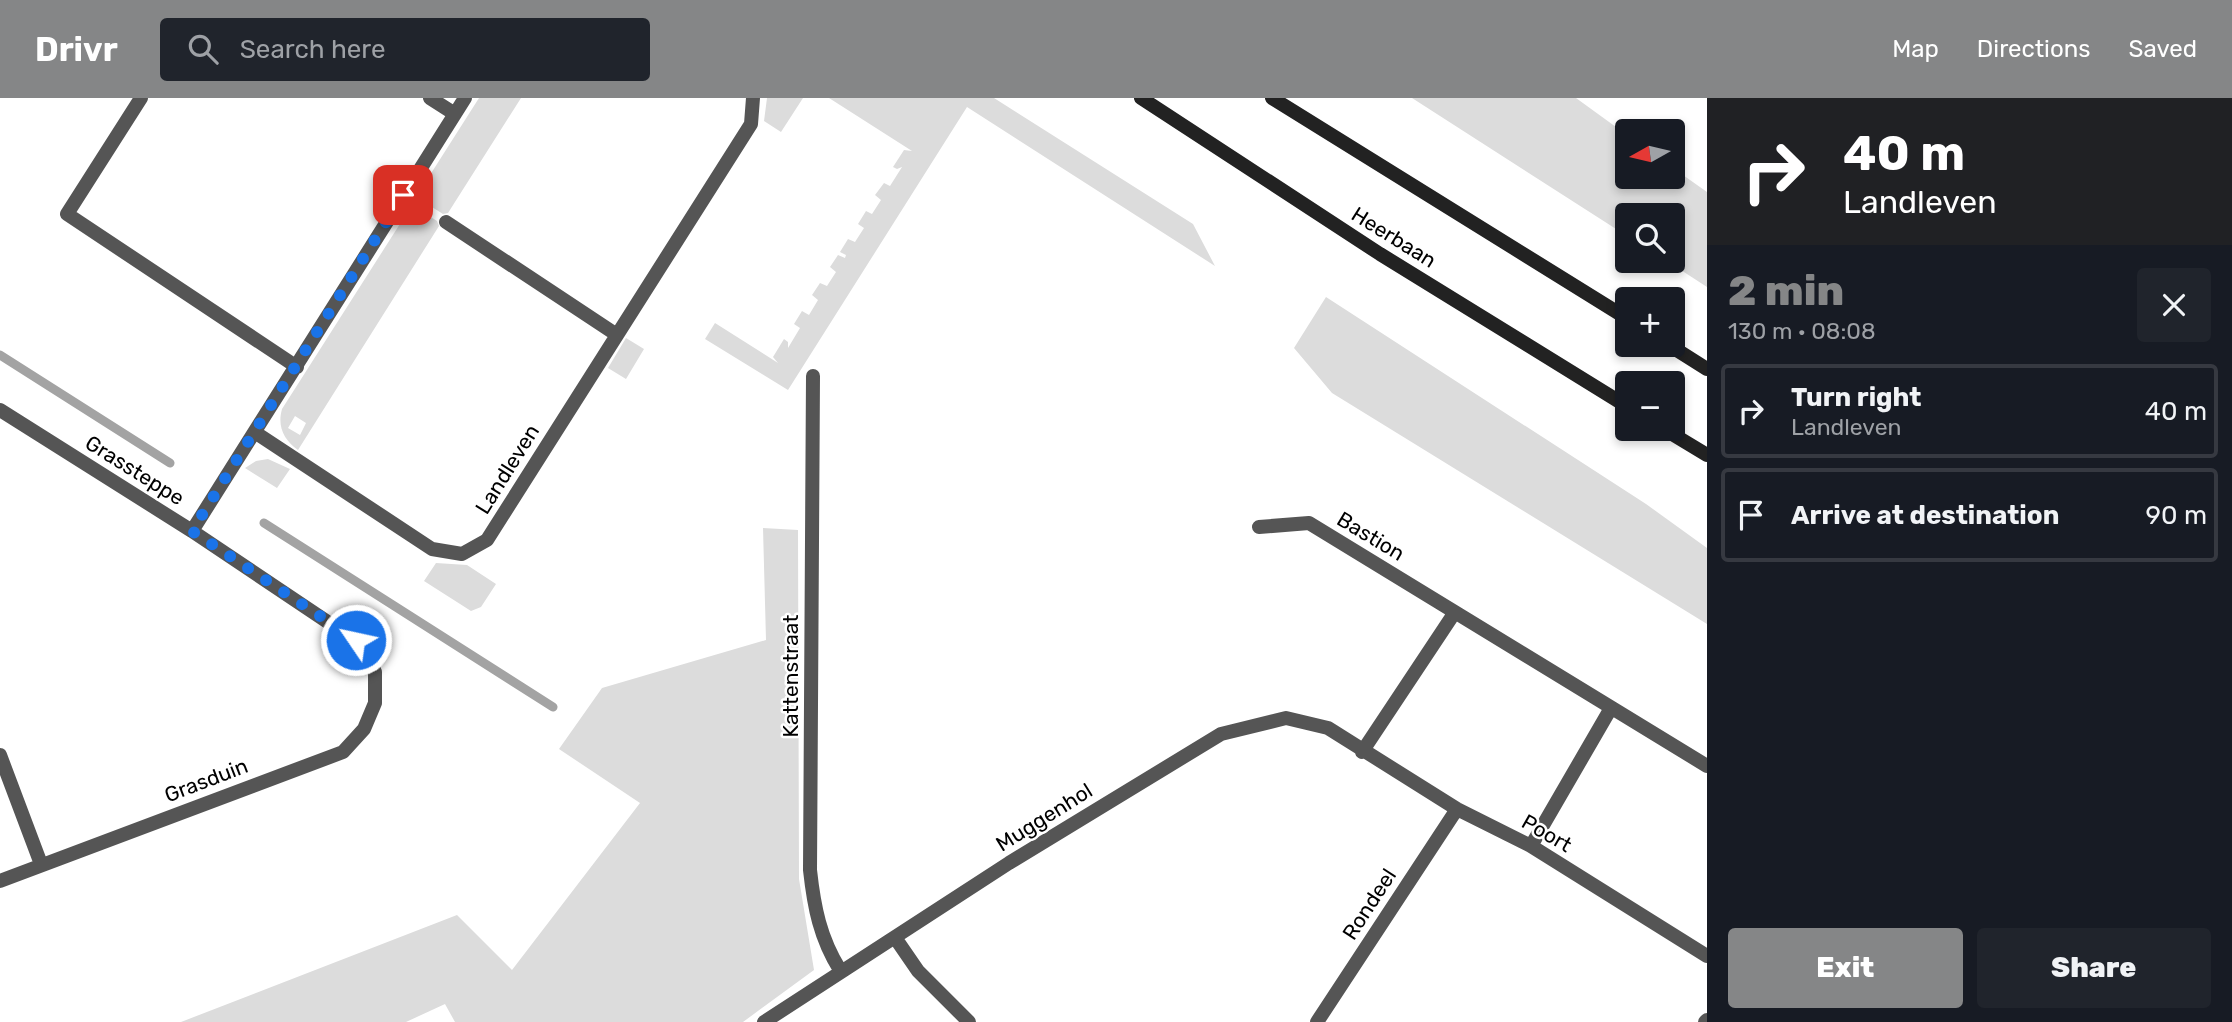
<!DOCTYPE html>
<html lang="en">
<head>
<meta charset="utf-8">
<style>
  :root { --surface:#171b24; --page:#20242c; --text:#f1f3f6; --muted:#9ea1a6; --line:#363941; --accent:#858687 }
  body { margin:0; font-family:Rubik,sans-serif; background:var(--page); color:var(--text); height:100vh; display:flex; flex-direction:column; font-size:26px; white-space:nowrap }
  * { box-sizing:border-box; margin:0 }
  p { font-size:23px; color:var(--muted) }
  .icon { flex:none; width:38px; height:38px; fill:none; stroke:currentColor; stroke-width:2; stroke-linecap:round; stroke-linejoin:round }
  .map { position:relative; flex:1; overflow:hidden }
  .drawer { display:flex; flex-direction:column; background:var(--surface); width:525px }
  .drawer>* { flex:none }
  .top-card { background:#202124; color:#fff; overflow:hidden }
  .needle { width:46px; rotate:262deg }
  .tools { position:absolute; left:1615px; top:21px; display:grid; gap:14px }
  .tools a { display:grid; place-items:center; width:70px; height:70px; border-radius:7px; background:var(--surface); box-shadow:0 4px 10px #0003; font-size:35px }
  .pin { position:absolute; display:grid; place-items:center; width:60px; height:60px; color:#fff; margin:-30px; border-radius:14px; box-shadow:0 4px 10px #0006 }
  .me { position:absolute; width:77px; margin:-38px; rotate:304deg; stroke-linejoin:round; filter:drop-shadow(0 0 5px #0008) }
  .turn { display:flex; align-items:center; gap:24px; height:147px; padding:0 21px; font-size:32px }
  .turn .icon { width:91px; height:91px; stroke-width:2.5 }
  .turn b { display:block; font-size:49px; line-height:60px }
  .round { display:grid; place-items:center; flex:none; width:74px; height:74px; border-radius:7px; background:var(--page) }
  .headline { display:flex; align-items:center; justify-content:space-between; height:119px; padding:0 21px }
  h1 { font-size:42px; font-weight:800; line-height:52px; color:var(--accent) }
  .primary-button { display:flex; gap:14px; margin-top:auto; padding:14px 21px }
  .primary-button a { flex:1; height:80px; border-radius:7px; background:var(--accent); color:#fff; font-size:28px; font-weight:800; line-height:80px; text-align:center }
  .primary-button a+a { background:var(--page); color:var(--text) }
  ul { padding:0; list-style:none }
  li { display:flex; align-items:center; gap:21px; height:94px; margin:0 14px 10px; padding:0 7px; border:4px solid var(--line); border-radius:7px }
  li div { flex:1 }
  li b { display:block; font-size:26px }
  li em { font-style:normal }
  header { display:flex; align-items:center; gap:42px; box-sizing:border-box; height:98px; padding:0 35px; background:var(--accent); color:#fff }
  header strong { font-size:33px }
  nav { display:flex; gap:38px; margin-inline-start:auto; font-size:24px }
  .search { width:490px; height:63px; background:var(--page); display:flex; align-items:center; gap:18px; box-sizing:border-box; padding:0 24px; border-radius:7px; color:var(--muted); font-size:26px }
  main { display:flex; flex:1; min-height:0 }
  .map>svg:first-child { display:block }
  .green { fill:#dcdcdc; fill-rule:evenodd }
  .lines { fill:none; stroke-linecap:round; stroke-linejoin:round }
  .stream { stroke:#a3a3a3; stroke-width:9 }
  .minor { stroke:#555; stroke-width:14 }
  .secondary { stroke:#222; stroke-width:14 }
  .route { stroke:#1a73e8; stroke-width:12; stroke-dasharray:0 21.6 }
  .labels { text-anchor:middle; dominant-baseline:central; stroke-width:5; stroke-linejoin:round; paint-order:stroke }
  .street-label { font-size:21px; fill:#000; stroke:#fff }
</style>
</head>
<body>
<header>
<strong>Drivr</strong>
<div class="search"><svg class="icon" aria-label="search" viewBox="0 0 24 24"><circle cx="10" cy="10" r="6"/><path d="M15 15l6 6"/></svg>Search here</div>
<nav><a>Map</a><a>Directions</a><a>Saved</a></nav>
</header>
<main>
<div class="map">
<svg width="1707" height="924" viewBox="0 0 1707 924">
  <rect width="100%" height="100%" fill="#fff"/>
  <path class="green" d="M479,0H521L448,115L443,116L416,99Z
    M767,0H803L781,34L764,23Z
    M829,0H994L1193,126L1215,168L967,9L788,292L705,241L715,225L778,265L773,259L784,241L788,244V250L800,230L794,226L802,213L809,217L818,202L812,197L820,185L827,188L836,174L830,169L838,157L845,160L846,157L840,154L848,141L855,144L864,130L858,126L866,113L872,116L881,102L875,97L884,85L890,88L902,69L897,71L893,69L904,52L912,53Z
    M1412,0H1576L1627,37L1628,79H1673V70L1707,94V189L1667,163H1673V117H1628L1627,138Z
    M412,107L437,123L439,128L298,352C284,342 277,329 282,311ZM295,318L306,325L300,337L288,330Z
    M1326,199L1646,406L1707,450V526L1332,295L1294,250Z
    M626,240L644,251L626,281L608,270Z
    M268,361L290,371L277,390L245,370L256,363Z
    M763,430L798,432L799,781L814,872L743,924H455L445,906L406,924H181L457,817L512,872L640,705L559,651L602,590L766,542Z
    M436,465L467,467L496,486L481,509L471,513L424,483Z"/>
  <g class="lines">
    <path class="stream" d="M0,257L170,365
      M264,425L553,609"/>
    <path class="minor" d="M141,0L67,116L297,269
      M430,0L455,16
      M446,124L617,237
      M813,278L810,772C814,809 820,840 840,872
      M0,312L192,433L356,543L375,574V605L364,631L343,654L0,783
      M256,335L432,451L462,456L487,442L751,26L753,0
      M1259,429L1309,425L1707,668
      M192,433L465,0
      M1362,654L1455,514
      M0,657L41,766
      M1531,748L1611,610
      M896,841L918,873L969,924
      M764,924L1009,765L1221,636L1286,620L1328,630L1457,711L1531,748L1707,858
      M1317,924L1457,711
      M1705,924L1707,922"/>
    <path class="secondary" d="M1141,0L1380,156L1628,309
      M1272,0L1628,221
      M1669,247L1707,271
      M1664,331L1707,357"/>
  </g>
  <g class="lines">
    <path class="route" d="M356,542L192,433L403,97"/>
  </g>
  <g class="labels">
    <g class="street-label">
      <text transform="translate(1394 139) rotate(32)">Heerbaan</text>
      <text transform="translate(507 371) rotate(-58)">Landleven</text>
      <text transform="translate(135 372) rotate(32)">Grassteppe</text>
      <text transform="translate(1371 438) rotate(31)">Bastion</text>
      <text transform="translate(790 578) rotate(-90)">Kattenstraat</text>
      <text transform="translate(206 682) rotate(-21)">Grasduin</text>
      <text transform="translate(1044 719) rotate(-32)">Muggenhol</text>
      <text transform="translate(1547 735) rotate(30)">Poort</text>
      <text transform="translate(1369 806) rotate(-57)">Rondeel</text>
    </g>
  </g>
</svg>
<div class="tools">
<a><svg class="needle" viewBox="-14 -14 28 28"><path d="M0-13l5 13h-10z" fill="#e53935"/><path d="M0 13l5-13h-10z" fill="#9ea1a6"/></svg></a>
<a><svg class="icon" aria-label="search" viewBox="0 0 24 24"><circle cx="10" cy="10" r="6"/><path d="M15 15l6 6"/></svg></a>
<a>+</a>
<a>−</a>
</div>
<div class="pin" style="left:403px;top:97px;background:#d93025"><svg class="icon" aria-label="arrive" viewBox="0 0 24 24"><path d="M6 21V4h12l-3 4 3 4H6"/></svg></div>
<svg class="me" style="left:356px;top:542px" viewBox="-20 -20 40 40"><circle r="17" fill="#1a73e8" stroke="#fff" stroke-width="3"/><path d="M0-11L8 9 0 5-8 9z" fill="#fff"/></svg>
</div>
<section class="drawer">
<div class="top-card">
<div class="turn"><svg class="icon" aria-label="right" viewBox="0 0 24 24"><path d="M7 20v-9h11M14 6l5 5-5 5"/></svg><div><b>40 m</b>Landleven</div></div>
</div>
<div class="headline"><div><h1>2 min</h1><p>130 m · 08:08</p></div><a class="round"><svg class="icon" aria-label="close" viewBox="0 0 24 24"><path d="M6 6l12 12M18 6L6 18"/></svg></a></div>
<ul>
<li><svg class="icon" aria-label="right" viewBox="0 0 24 24"><path d="M7 20v-9h11M14 6l5 5-5 5"/></svg><div><b>Turn right</b><p>Landleven</p></div><em>40 m</em></li>
<li><svg class="icon" aria-label="arrive" viewBox="0 0 24 24"><path d="M6 21V4h12l-3 4 3 4H6"/></svg><div><b>Arrive at destination</b></div><em>90 m</em></li>
</ul>
<div class="primary-button"><a>Exit</a><a>Share</a></div>
</section>
</main>
</body>
</html>
